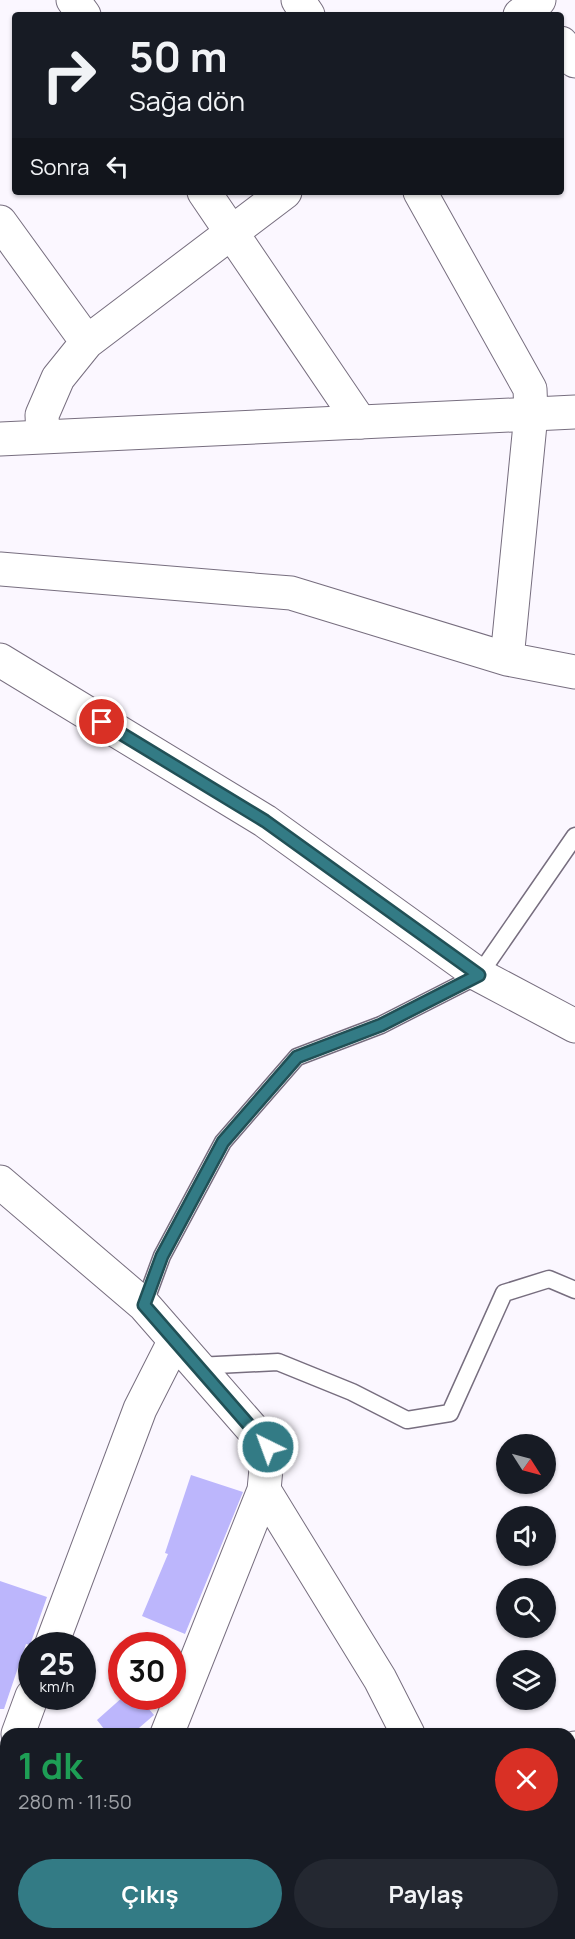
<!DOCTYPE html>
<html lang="tr">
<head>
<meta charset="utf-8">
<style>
  :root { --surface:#171b24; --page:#242831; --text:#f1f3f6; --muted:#9ea1a6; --accent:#337b85 }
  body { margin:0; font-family:Manrope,sans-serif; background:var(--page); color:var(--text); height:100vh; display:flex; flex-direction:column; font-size:22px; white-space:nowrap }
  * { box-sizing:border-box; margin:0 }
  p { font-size:20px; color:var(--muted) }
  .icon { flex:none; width:33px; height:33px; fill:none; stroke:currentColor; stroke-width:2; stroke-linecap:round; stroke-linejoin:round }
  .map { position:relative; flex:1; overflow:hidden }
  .sheet { position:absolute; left:0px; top:1728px; width:576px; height:212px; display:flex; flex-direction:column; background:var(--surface); border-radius:18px 18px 0 0; box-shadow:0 2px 4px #0004 }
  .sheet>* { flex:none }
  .hud { position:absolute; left:12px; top:12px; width:552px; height:183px; border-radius:6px; box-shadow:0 2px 4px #0004; background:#171b24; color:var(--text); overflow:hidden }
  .needle { width:39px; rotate:126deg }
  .tools { position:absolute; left:496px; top:1434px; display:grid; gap:12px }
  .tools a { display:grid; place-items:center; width:60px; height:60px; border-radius:50%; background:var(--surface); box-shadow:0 2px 4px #0004; font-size:30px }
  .speed { position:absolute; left:18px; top:1632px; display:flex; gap:12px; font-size:30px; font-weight:700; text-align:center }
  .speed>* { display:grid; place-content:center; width:78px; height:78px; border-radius:50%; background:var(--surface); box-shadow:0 2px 4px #0004; line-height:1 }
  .speed small { font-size:15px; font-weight:400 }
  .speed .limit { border:9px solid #d22; background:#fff; color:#111 }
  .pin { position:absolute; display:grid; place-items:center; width:51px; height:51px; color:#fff; margin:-26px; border:3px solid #fff; border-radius:50%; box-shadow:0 2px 6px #0007 }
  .me { position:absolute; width:66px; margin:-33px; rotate:318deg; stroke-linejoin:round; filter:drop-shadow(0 0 4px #0008) }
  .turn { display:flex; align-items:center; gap:21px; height:126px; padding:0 18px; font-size:27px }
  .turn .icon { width:78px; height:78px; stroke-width:2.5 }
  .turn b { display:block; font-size:42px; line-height:51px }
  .then { display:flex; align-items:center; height:57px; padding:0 18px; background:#0003; gap:12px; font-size:22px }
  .round { display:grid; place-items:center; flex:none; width:63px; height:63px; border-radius:32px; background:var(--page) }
  .headline { display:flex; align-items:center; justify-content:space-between; height:102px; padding:0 18px }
  h1 { font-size:36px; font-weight:700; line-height:45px; color:#1e9e55 }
  .button { display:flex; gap:12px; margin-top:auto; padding:12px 18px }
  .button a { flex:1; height:69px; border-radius:36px; background:var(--accent); color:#fff; font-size:24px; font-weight:700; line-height:69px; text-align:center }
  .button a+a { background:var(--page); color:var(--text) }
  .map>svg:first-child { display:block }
  .building { fill:#bcb6fc }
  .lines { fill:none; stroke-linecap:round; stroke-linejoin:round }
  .lane-casing { stroke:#776e7f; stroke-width:19 }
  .street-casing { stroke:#776e7f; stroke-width:35 }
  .secondary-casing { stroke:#776e7f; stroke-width:35 }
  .lane { stroke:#fff; stroke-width:16 }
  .street { stroke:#fff; stroke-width:33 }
  .secondary { stroke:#fff; stroke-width:33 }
  .route-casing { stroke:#215056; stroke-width:15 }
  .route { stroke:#337b85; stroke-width:10 }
</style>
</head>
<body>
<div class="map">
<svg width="575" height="1939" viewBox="0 0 575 1939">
  <rect width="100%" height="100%" fill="#fbf7ff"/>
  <path class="building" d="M191,1475L243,1492L185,1634L142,1616L168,1554L165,1553Z
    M0,1581L47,1597L30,1645L26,1644L4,1709H0Z
    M124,1696H138L154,1715L132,1734H108L97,1720Z"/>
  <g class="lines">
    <g class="lane-casing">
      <path id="lane" d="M144,1305L162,1256L223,1142L297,1057L381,1025L479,975L575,836
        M197,1366L278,1362L352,1392L407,1420L450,1413L504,1293L549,1279L575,1290"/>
    </g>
    <g class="street-casing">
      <path id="street" d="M73,0L84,15
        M298,0L308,15
        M520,15L539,0
        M561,43L575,61
        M204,192L360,422
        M420,192L530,389L531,414L507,659
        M0,222L87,342L58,378L42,415L43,436
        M87,342L285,192
        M0,569L291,593L507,659L575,672
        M0,660L265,821L479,975L575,1026
        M0,1182L144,1305L268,1447L264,1490L167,1734
        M264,1490L380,1679L408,1734
        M51,1646L140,1409L174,1342
        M18,1734L32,1696
        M0,1782L6,1766
        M0,1907L6,1909
        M72,1934L86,1939
        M371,1939L374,1934"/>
    </g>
    <g class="secondary-casing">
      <path id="secondary" d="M0,439L575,412
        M570,1759L575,1748
        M570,1902L575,1891
        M488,1939L491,1934
        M553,1939L556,1934"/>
    </g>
    <use href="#lane" class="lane"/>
    <use href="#street" class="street"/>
    <use href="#secondary" class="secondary"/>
  </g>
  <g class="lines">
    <g class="route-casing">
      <path id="route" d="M102,722L265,821L479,975L381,1025L297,1057L223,1142L162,1256L144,1305L268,1447"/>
    </g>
    <use href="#route" class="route"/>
  </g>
</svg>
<div class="tools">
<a><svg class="needle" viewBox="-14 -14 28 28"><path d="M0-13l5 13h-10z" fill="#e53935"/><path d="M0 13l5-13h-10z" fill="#9ea1a6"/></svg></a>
<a><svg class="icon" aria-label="sound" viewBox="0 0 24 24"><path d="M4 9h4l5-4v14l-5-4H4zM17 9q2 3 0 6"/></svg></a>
<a><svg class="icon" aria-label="search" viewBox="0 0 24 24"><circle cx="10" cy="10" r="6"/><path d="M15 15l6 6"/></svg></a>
<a><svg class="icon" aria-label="layers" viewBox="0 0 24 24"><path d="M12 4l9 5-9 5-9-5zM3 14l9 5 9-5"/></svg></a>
</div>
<div class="speed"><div>25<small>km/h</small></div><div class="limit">30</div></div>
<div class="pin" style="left:102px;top:722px;background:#d93025"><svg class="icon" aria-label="arrive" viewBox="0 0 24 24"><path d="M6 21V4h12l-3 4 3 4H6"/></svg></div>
<svg class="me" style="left:268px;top:1447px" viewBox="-20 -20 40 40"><circle r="17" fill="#337b85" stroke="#fff" stroke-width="3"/><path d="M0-11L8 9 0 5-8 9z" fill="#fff"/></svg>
<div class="hud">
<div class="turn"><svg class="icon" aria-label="right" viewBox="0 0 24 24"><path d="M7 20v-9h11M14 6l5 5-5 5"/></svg><div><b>50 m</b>Sağa dön</div></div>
<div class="then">Sonra<svg class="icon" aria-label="left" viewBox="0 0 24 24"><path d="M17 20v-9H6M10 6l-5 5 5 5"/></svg></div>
</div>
<section class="sheet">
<div class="headline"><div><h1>1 dk</h1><p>280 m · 11:50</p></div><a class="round" style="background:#d93025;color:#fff"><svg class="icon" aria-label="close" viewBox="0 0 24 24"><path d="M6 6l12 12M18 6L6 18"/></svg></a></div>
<div class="button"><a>Çıkış</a><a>Paylaş</a></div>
</section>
</div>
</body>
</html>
